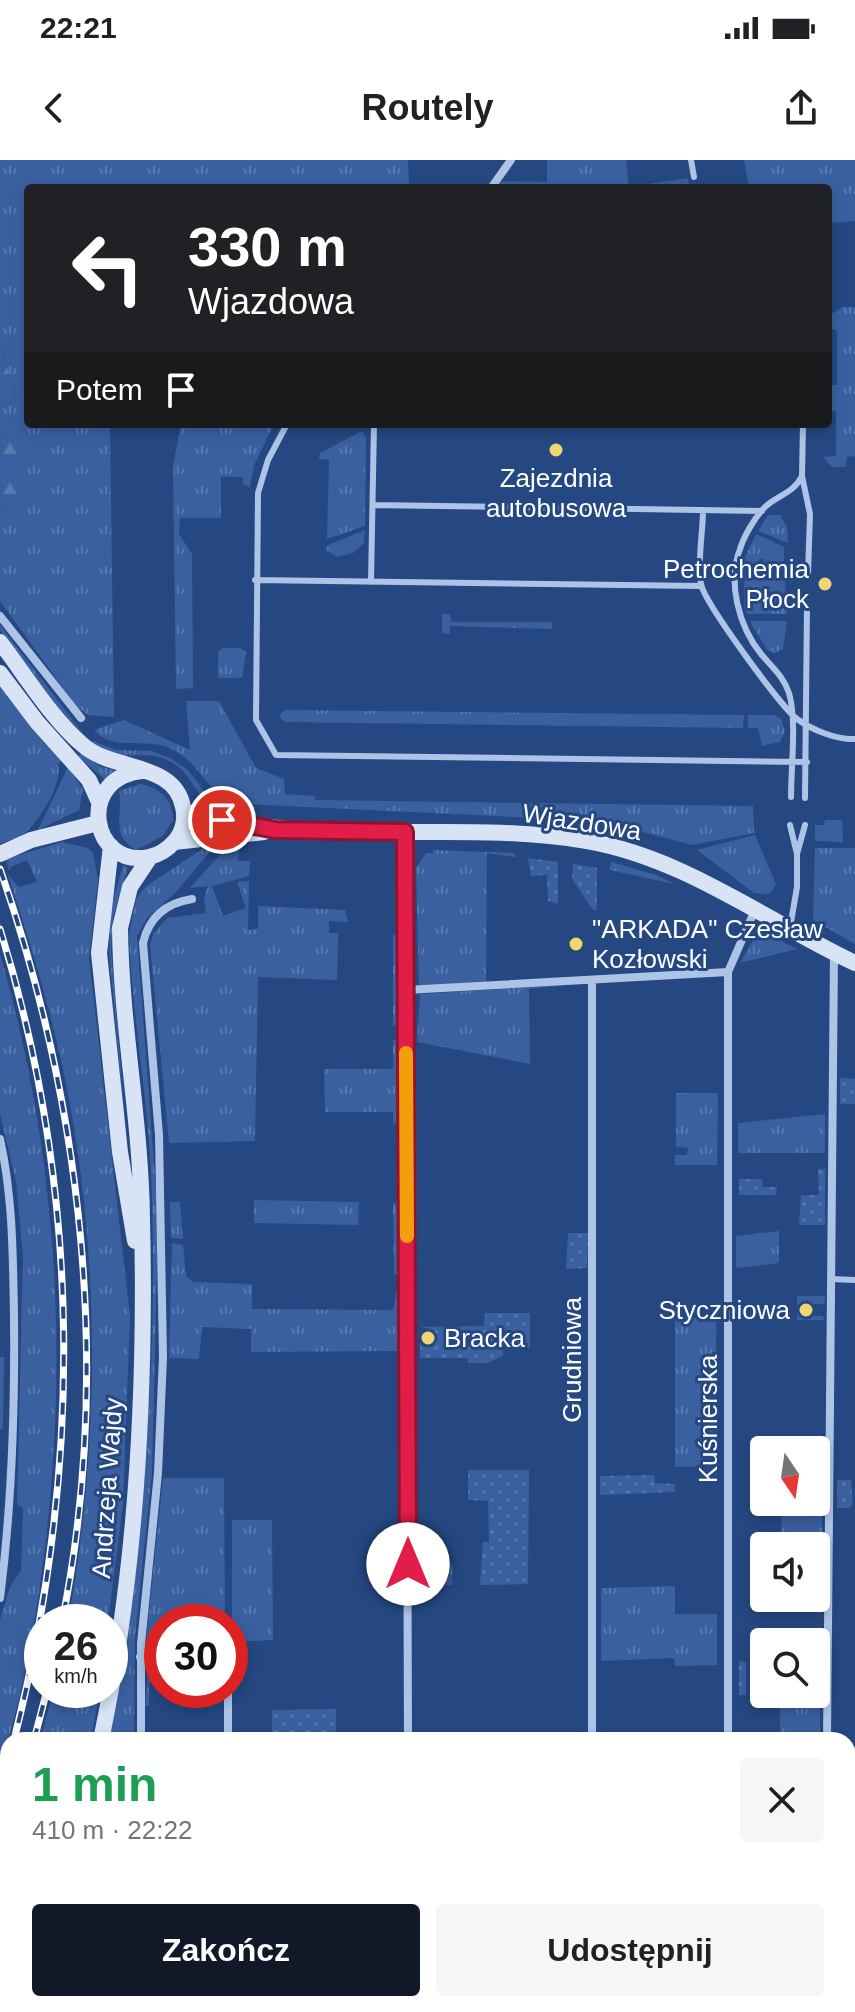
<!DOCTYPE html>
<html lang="pl">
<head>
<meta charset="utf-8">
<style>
  :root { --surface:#fff; --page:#f6f6f6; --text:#202124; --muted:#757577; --accent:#111827 }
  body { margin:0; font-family:Arial,sans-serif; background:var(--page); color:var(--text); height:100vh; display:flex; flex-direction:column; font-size:30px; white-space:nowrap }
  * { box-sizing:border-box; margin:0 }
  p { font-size:26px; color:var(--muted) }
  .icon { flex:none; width:44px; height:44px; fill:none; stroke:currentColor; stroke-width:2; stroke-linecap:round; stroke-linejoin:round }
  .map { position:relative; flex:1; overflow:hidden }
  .drawer { position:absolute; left:0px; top:1572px; width:856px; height:280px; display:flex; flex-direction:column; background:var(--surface); border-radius:24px 24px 0 0; box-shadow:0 4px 12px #0003 }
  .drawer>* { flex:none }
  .top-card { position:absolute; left:24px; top:24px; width:808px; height:244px; border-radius:8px; box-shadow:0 4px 12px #0003; background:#202124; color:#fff; overflow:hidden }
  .needle { width:52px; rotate:167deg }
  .fabs { position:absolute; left:750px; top:1276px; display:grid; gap:16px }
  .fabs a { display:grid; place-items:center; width:80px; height:80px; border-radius:8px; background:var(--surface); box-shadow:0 4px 12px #0003; font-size:40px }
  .speed { position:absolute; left:24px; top:1444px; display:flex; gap:16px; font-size:40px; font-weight:700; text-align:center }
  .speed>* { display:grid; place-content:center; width:104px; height:104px; border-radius:50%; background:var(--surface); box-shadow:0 4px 12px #0003; line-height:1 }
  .speed small { font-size:20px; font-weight:400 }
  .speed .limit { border:12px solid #d22; background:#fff; color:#111 }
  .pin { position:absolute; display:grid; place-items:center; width:68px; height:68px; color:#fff; margin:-34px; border:4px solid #fff; border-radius:50%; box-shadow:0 2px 8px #0007 }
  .me { position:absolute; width:88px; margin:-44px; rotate:0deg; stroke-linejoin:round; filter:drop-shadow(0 0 6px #0008) }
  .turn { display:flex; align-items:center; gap:28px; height:168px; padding:0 32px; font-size:36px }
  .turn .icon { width:104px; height:104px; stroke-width:2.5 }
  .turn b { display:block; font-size:56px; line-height:68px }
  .then { display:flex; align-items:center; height:76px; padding:0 32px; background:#0003; gap:16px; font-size:30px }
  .round { display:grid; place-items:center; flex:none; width:84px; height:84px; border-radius:8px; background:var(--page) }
  .summary { display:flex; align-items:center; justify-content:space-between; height:136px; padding:0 32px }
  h1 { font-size:48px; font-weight:700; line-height:60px; color:#1e9e55 }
  .cta { display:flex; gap:16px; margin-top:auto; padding:16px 32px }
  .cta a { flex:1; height:92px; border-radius:8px; background:var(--accent); color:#fff; font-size:32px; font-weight:700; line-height:92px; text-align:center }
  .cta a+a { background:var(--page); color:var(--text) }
  .status { display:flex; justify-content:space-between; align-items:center; height:56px; padding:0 40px; background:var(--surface); direction:ltr }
  .status svg { height:22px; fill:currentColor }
  header { display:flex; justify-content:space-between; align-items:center; height:104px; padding:0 32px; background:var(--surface); font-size:36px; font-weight:700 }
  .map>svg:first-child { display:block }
  .grass { fill:url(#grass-tufts) }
  .forest { fill:url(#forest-firs) }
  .garden { fill:url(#garden-dots) }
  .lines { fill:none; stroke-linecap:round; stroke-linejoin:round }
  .lane { stroke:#aec4e7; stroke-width:6 }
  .street { stroke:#aec4e7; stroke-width:8 }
  .secondary { stroke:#d8e3f6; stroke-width:16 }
  .rail-casing { stroke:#fff; stroke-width:7 }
  .rail { stroke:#254882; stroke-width:4; stroke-dasharray:12; stroke-linecap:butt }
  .route-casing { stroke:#92132f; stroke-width:20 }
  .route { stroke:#e11d48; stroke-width:14 }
  .slow { stroke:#f59e0b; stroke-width:14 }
  .poi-dot { fill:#f1d572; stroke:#254882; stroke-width:3 }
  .labels { text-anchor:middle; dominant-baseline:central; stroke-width:6; stroke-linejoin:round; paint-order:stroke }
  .poi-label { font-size:26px; fill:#fff; stroke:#254882; text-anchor:end }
  .street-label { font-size:26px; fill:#fff; stroke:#254882 }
</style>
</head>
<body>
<div class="status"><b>22:21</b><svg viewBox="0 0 49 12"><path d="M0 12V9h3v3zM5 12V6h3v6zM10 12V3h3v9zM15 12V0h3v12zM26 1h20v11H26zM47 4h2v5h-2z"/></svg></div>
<header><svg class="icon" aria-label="back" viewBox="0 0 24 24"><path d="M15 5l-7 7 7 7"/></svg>Routely<svg class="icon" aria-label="share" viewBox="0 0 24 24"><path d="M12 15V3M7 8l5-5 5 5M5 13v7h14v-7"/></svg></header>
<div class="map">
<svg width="855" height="1852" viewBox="0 0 855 1852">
  <defs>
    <pattern id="grass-tufts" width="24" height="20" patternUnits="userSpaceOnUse" patternTransform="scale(2)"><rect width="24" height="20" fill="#3a60a0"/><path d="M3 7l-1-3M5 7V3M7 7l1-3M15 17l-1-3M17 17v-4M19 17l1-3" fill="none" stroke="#5878ae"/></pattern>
    <pattern id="forest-firs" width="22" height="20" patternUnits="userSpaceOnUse" patternTransform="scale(2)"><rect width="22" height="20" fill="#3a60a0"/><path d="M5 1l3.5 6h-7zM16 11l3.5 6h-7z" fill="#5878ae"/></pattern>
    <pattern id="garden-dots" width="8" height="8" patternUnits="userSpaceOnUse" patternTransform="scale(2)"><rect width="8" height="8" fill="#3a60a0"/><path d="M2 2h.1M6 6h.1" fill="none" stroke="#5878ae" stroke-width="1.8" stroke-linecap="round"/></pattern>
  </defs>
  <rect width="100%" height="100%" fill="#254882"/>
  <path class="grass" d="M0,0H408L409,28H28V264H110L114,557L88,555L77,547L0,441V349L10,352L20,271L0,278V245L17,240L0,184Z
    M547,0H626L629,27L688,18L689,28H496L500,21L547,22Z
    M744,0H855V61L828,63V28H749Z
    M843,147H855V296L847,297L846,307H832L823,297L836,296V251L828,250V225H837V171L828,167V156Z
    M181,264H274L254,305L250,327L243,324V317H221V358H180L179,374L192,394L193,528L176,529L173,306Z
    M362,271L366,278L365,366L327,379L329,300L319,299L320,293Z
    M768,355H780L787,367L788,383L758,371Z
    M365,370L364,383L353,393L338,397L327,391L326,386Z
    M756,374L784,387V403L764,405L763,399H759L758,413L763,415V409H768V415H772L773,405L784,406L787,454H747L744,448L745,397Z
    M442,454H450L451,462H552V469L450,466V474L442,473Z
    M750,461H787L783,489L775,493L767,490Z
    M0,465L85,576L50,540L0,471Z
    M223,488H240L246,492L242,518H218V492Z
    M0,526L61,601L58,604C63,624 39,661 25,673C20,678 7,681 0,683Z
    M186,541H219L256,608L284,619L285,634L315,636V640L753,646L754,673L692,685L643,672L578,660L241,644C207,637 201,602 170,588C145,577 113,592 94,570L124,560L190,590Z
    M285,550L744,555L743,568L284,562L279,555Z
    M748,555H774L781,559L785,571L780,582L762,586L758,568H748Z
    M93,581L116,590L151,591L170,598L188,610L218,650C196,641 192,611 169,601C152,592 137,597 119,595C110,594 98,587 89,583Z
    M82,592L99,606L116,611L105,620L78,596Z
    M68,607L83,630L79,650L38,670Z
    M140,624C160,628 173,639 173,660L163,676L136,690C109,674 124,655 119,631Z
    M825,660H842L843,682L815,681V665H824Z
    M755,675L776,724L769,734L754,733L697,690Z
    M62,682L88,688L93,693L98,720L89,798L130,1156L123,1344L108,1462H68C100,1286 101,1095 65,919C51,850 30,782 8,715L19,727L37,722L27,700L12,706L9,711L6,699Z
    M210,684L216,685L174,734L147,758L137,776L158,1057L152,1313L135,1477L134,1580H109C143,1392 159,1202 151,1011C147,932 132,854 129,775L136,739L145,727Z
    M241,686L237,701H250L249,716L212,726L223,756L246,748L237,722L249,721L248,770L258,769V746L345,750L348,762L329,761V773H338L337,820L258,817L255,981L169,983L150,784L154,773L167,758L206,753L204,739L208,726L190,728L225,689Z
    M815,688H855V784L813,760Z
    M433,690L513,693L516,697L487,693L486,823L419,826L416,708L426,693H433Z
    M611,702L656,715L691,732L674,724L610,710Z
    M123,705L128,707L113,758L111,790L133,1055L109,791L111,747Z
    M758,772L764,773L797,789L740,803Z
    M393,775H399V863L393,866Z
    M0,794C58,994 70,1204 42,1411C33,1476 21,1543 0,1606V1460L10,1427L21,1410L23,1348L17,1344L23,1098L16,1021L0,954Z
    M566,825L529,829L530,904L417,882L420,834Z
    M393,880H399V964L393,963V952H325L324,909H393Z
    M676,933H718L717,1005H675V995H687L688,988L676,987Z
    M825,954V993H738V963Z
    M254,1040L359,1042L358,1065L254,1063Z
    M170,1042H180L183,1079L171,1078Z
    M393,1043H399L400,1114H394Z
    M779,1071V1103L736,1108V1076Z
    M172,1083L183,1085L186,1116L193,1122L252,1124V1149L393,1150L397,1129L399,1191L251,1192V1169L202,1167L199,1199L169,1198Z
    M797,1136H825L824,1144L800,1145V1156H823L824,1160H797Z
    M675,1158H716L717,1306L675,1307Z
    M0,1197H4L3,1269H0Z
    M163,1318H224L225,1462H162V1487L145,1492Z
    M816,1324H822V1390H816V1386H781L782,1342H816Z
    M232,1360H272L273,1480L232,1482Z
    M675,1426V1454H717V1505L675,1506L674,1498L601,1501V1428Z
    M162,1497V1522L149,1523V1545L145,1546L149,1504Z
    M54,1530H100L91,1580H40Z
    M780,1534H814L815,1545L820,1548V1580H780Z
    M8,1682V1838L0,1852V1704Z
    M848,1760L855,1761V1800L848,1799Z
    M37,1844H68V1852H34Z
    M233,1844H271V1852H233Z"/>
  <path class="forest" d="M0,184L17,240L0,245Z
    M21,271L20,342L10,352L0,349V278Z"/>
  <path class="garden" d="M528,698L558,702V744L548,741L547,715L531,716Z
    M573,704L597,708V750H593L572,719Z
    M840,918L855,919V944H840Z
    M818,1009H825V1065H799L801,1035H819Z
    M739,1019H762L763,1027H777L776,1035H739Z
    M568,1073H588L587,1108L566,1109Z
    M485,1153H530V1188H503V1196L487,1203H468L467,1198H420V1182H433L434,1170L420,1167L484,1166Z
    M468,1310H529L528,1424L480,1425L483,1382H489L488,1341L468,1340Z
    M654,1315L655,1323L675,1324V1332L600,1335V1316Z
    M837,1320H851L853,1344L849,1348H837Z
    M373,1380H394L393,1402L378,1403Z
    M816,1390H822V1447H812V1438H816Z
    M420,1395H445V1404L453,1405L452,1425H420Z
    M739,1501L746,1502V1535H739Z
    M336,1549V1580L272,1579V1550Z"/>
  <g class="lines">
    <path class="lane" d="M691,0L694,17
      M287,264L268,300L258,333L256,560L276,595L807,602
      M803,264L802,316L810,354L808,414
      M373,345L762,351
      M703,350C703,373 697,401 701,424C704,442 781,547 797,559C812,570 837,580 855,579
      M255,420L701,426
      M371,422L374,264
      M791,637C791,608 797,560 789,533C784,517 771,506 761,494C739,467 727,422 740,389C744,376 755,357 765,347C778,335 794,333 802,316
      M805,638L807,447
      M797,694L805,665
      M790,768L797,727V694L790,665
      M831,1119L855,1120"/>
    <path class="street" d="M491,28L511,0
      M0,456L81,558
      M405,673L408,1580
      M406,830L728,812
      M0,979C13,1037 13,1098 14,1157C15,1251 12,1344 0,1438
      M140,1497L162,1492
      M228,1530V1580
      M141,1580V1484L158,1313L163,1197L159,975L143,783C149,757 166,743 192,739
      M592,1580V821
      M728,1580V812L754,752
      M827,1580L834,794
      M145,1844V1852
      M229,1844V1852
      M409,1844V1852
      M729,1844L730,1852
      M592,1852V1844
      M825,1852V1844"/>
    <path class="secondary" d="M0,482C26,516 51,558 84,586C113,611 175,602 183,647C186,659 183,672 175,681C168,689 159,695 149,697C91,709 75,617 143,611
      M0,513L37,562L89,620L99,642
      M184,650C200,659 213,658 230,661C347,684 469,661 587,681C685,698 766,761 855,803
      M174,682L264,672
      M111,686L99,793L120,992L135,1081
      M0,694L31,680L98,663
      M101,1580C136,1414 146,1229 142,1059C141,961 121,865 120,768L130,727L150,697
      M14,1852L17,1844"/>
    <g class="rail-casing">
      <path id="rail" d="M0,709C83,947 112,1213 62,1462
        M0,769C83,1035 82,1312 14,1580
        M34,1580L47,1530
        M0,1629L8,1602
        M0,1658L8,1634
        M0,1690L8,1667"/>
    </g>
    <use href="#rail" class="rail"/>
  </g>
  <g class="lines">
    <g class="route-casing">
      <path id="route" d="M222,660L276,670L405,672L408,1404"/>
    </g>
    <use href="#route" class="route"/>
    <path class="slow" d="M406,893L407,1076"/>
  </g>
  <g class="poi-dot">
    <circle cx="556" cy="290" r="8"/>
    <circle cx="825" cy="424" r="8"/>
    <circle cx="576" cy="784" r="8"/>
    <circle cx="806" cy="1150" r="8"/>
    <circle cx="428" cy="1178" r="8"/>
  </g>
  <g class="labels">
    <g class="poi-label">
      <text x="556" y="318" text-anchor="middle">Zajezdnia<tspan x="556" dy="30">autobusowa</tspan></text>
      <text x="809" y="409">Petrochemia<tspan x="809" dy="30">Płock</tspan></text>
      <text x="592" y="769" text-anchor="start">"ARKADA" Czesław<tspan x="592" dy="30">Kozłowski</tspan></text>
      <text x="790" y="1150">Styczniowa</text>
      <text x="444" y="1178" text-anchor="start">Bracka</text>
    </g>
    <g class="street-label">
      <text transform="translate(582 662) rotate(9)">Wjazdowa</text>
      <text transform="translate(572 1200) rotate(-90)">Grudniowa</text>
      <text transform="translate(708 1259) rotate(-90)">Kuśnierska</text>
      <text transform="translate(107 1328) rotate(-86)">Andrzeja Wajdy</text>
    </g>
  </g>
</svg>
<div class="fabs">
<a><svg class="needle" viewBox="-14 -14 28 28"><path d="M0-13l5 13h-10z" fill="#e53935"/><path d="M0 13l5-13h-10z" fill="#757577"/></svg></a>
<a><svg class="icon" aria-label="sound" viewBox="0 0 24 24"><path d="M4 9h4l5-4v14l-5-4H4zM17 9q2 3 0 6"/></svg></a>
<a><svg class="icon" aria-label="search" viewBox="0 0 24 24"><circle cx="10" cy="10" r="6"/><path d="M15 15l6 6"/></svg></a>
</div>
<div class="speed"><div>26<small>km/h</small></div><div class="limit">30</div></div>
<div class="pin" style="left:222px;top:660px;background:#d93025"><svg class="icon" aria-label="arrive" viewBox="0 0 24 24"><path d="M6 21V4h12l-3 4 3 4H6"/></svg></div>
<svg class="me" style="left:408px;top:1404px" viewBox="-20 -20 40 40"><circle r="19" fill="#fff"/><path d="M0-13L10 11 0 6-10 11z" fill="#e11d48"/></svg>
<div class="top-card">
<div class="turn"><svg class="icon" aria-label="left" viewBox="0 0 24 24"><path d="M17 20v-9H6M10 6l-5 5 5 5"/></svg><div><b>330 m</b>Wjazdowa</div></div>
<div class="then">Potem<svg class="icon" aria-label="arrive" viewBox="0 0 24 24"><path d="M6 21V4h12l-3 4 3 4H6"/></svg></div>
</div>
<section class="drawer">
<div class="summary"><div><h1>1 min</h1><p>410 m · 22:22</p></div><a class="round"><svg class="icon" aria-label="close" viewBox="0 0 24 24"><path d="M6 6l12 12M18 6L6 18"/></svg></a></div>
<div class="cta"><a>Zakończ</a><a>Udostępnij</a></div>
</section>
</div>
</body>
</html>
